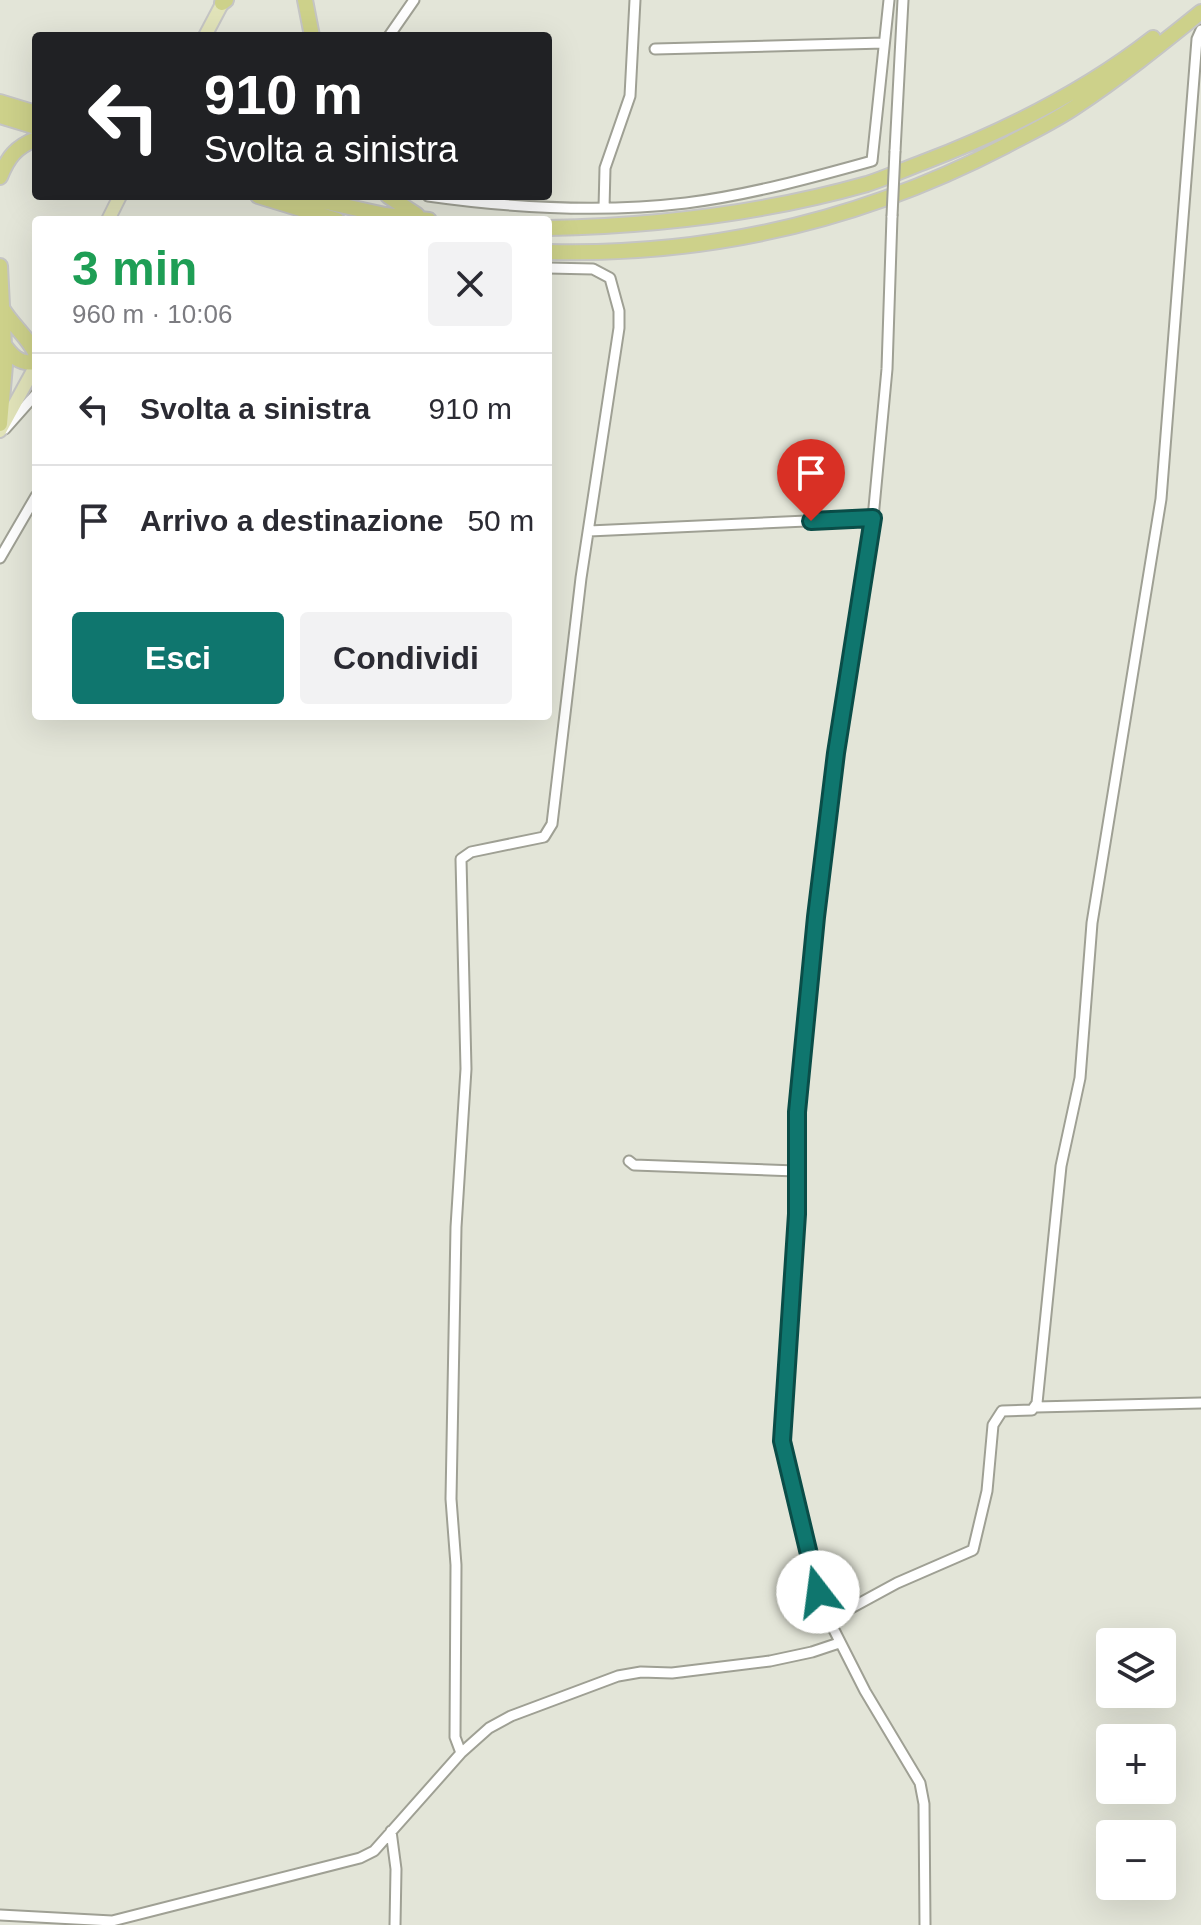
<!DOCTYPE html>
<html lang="it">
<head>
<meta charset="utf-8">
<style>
  :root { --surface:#fff; --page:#f2f2f3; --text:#2b2b33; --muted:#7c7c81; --line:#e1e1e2; --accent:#0f766e }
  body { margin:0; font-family:Arial,sans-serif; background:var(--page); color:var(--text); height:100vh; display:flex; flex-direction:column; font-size:30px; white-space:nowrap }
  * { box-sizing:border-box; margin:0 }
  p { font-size:26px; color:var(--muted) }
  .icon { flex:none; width:44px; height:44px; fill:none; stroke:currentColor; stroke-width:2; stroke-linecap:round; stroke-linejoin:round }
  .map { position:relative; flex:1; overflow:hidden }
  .drawer { position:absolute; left:32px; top:216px; width:520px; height:504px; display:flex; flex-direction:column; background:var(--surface); border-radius:8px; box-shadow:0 8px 32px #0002 }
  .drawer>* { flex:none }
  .top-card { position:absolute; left:32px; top:32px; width:520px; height:168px; border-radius:8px; box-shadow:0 8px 32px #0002; background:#202124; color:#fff; overflow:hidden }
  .fabs { position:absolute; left:1096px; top:1628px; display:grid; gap:16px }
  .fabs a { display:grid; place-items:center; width:80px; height:80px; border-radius:8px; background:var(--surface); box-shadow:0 8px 32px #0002; font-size:40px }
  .pin { position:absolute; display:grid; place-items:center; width:68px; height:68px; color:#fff; margin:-82px -34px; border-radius:50% 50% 50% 0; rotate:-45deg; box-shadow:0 0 8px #0007 }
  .pin .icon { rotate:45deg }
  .me { position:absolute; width:88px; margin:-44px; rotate:345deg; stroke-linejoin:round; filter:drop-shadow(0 0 6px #0008) }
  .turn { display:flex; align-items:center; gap:28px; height:168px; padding:0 40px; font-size:36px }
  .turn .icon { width:104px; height:104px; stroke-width:2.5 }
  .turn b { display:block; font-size:56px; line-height:68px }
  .round { display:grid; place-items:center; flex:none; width:84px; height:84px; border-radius:8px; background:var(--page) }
  .headline { display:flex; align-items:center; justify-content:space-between; height:136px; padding:0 40px }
  h1 { font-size:48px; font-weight:700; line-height:60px; color:#1e9e55 }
  .cta { display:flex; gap:16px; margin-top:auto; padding:16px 40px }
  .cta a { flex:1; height:92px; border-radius:8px; background:var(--accent); color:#fff; font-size:32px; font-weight:700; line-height:92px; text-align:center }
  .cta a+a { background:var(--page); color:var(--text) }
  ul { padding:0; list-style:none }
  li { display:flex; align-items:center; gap:24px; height:112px; padding:0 40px; border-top:2px solid var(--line) }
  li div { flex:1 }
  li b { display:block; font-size:30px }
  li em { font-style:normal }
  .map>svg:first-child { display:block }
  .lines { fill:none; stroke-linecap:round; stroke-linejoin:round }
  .minor-casing { stroke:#9fa094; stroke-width:13 }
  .major-casing { stroke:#c5c5c4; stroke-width:16 }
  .highway-casing { stroke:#c5c5c4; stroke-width:18 }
  .minor { stroke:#fff; stroke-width:9 }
  .major { stroke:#e1e3b9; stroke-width:12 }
  .highway { stroke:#cdd18a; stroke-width:14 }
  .minor-bridge-casing { stroke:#9fa094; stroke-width:13; stroke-linecap:butt }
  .minor-bridge { stroke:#fff; stroke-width:9 }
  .route-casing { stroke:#0a4d48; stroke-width:20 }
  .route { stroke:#0f766e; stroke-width:14 }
</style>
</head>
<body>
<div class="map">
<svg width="1201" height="1925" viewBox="0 0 1201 1925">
  <rect width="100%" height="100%" fill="#e3e5d8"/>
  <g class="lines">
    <g class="minor-casing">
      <path id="minor" d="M389,36L414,0
        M655,49L884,43
        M895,151L903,0
        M428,196C513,208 601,213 686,203C749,195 811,178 872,161L889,0
        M604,208L605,168L630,96L635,0
        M892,216L887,369L873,518L836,753L816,917L797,1112V1214L782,1441L803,1534L818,1592L829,1620L865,1691L920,1783L924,1804L925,1925
        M5,429L36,394
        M589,531L873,518
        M0,558L36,496
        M629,1161L634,1165L796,1171
        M1036,1407L1201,1403
        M829,1620L897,1583L973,1550L987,1491L993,1425L1002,1411L1032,1410L1037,1403L1061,1166L1080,1078L1092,923L1161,499L1197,39L1201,30
        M461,1753L489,1728L511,1716L618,1676L641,1672L672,1673L770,1661L812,1652L839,1643
        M391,1831L396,1869L395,1925
        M0,1915L112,1921L360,1858L374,1851L461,1753L455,1737L456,1565L451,1499L456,1227L466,1069L461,859L471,852L544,837L552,824L581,578L619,328V311L610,278L593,269L548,268"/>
    </g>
    <g class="major-casing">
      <path id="major" d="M205,36L224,0
        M108,220L120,196
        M0,431L36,365"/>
    </g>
    <g class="highway-casing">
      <path id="highway" d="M305,0L312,36
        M222,3L226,0
        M0,102L36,113
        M0,116L36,127
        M0,177C8,157 16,147 36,139
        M258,196L337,220
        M299,196L385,215L429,220
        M388,196L417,215
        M548,228C655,226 764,213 867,184C886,178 905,169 924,162C1005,131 1085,91 1153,38
        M548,252C709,256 863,220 1005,146C1029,133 1053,122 1075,107C1119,78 1160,45 1201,12
        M0,266L5,365L0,424
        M2,308C12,325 28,337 36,354
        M2,342C11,355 19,365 36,362"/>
    </g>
    <use href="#minor" class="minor"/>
    <use href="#major" class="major"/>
    <use href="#highway" class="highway"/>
    <g class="minor-bridge-casing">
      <path id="minor-bridge" d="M892,216L895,151"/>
    </g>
    <use href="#minor-bridge" class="minor-bridge"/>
  </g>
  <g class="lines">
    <g class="route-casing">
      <path id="route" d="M811,521L873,518L836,753L816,917L797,1112V1214L782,1441L818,1592"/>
    </g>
    <use href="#route" class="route"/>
  </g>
</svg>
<div class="fabs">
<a><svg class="icon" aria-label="layers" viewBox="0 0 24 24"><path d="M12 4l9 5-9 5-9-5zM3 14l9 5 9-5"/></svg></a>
<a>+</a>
<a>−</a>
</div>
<div class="pin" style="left:811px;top:521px;background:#d93025"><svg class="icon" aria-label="arrive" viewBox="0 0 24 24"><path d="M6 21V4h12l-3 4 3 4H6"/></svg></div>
<svg class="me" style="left:818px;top:1592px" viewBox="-20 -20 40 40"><circle r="19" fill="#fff"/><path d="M0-13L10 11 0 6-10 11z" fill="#0f766e"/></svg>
<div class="top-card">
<div class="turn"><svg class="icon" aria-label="left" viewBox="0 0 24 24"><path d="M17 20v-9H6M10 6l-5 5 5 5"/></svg><div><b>910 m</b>Svolta a sinistra</div></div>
</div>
<section class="drawer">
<div class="headline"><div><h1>3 min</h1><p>960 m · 10:06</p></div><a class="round"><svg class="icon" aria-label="close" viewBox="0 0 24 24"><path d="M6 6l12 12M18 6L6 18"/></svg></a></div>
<ul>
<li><svg class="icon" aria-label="left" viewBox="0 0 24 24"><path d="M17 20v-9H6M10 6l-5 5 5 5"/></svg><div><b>Svolta a sinistra</b></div><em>910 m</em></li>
<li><svg class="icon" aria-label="arrive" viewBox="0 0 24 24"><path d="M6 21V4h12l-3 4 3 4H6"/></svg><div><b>Arrivo a destinazione</b></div><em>50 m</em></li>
</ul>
<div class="cta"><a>Esci</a><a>Condividi</a></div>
</section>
</div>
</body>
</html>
